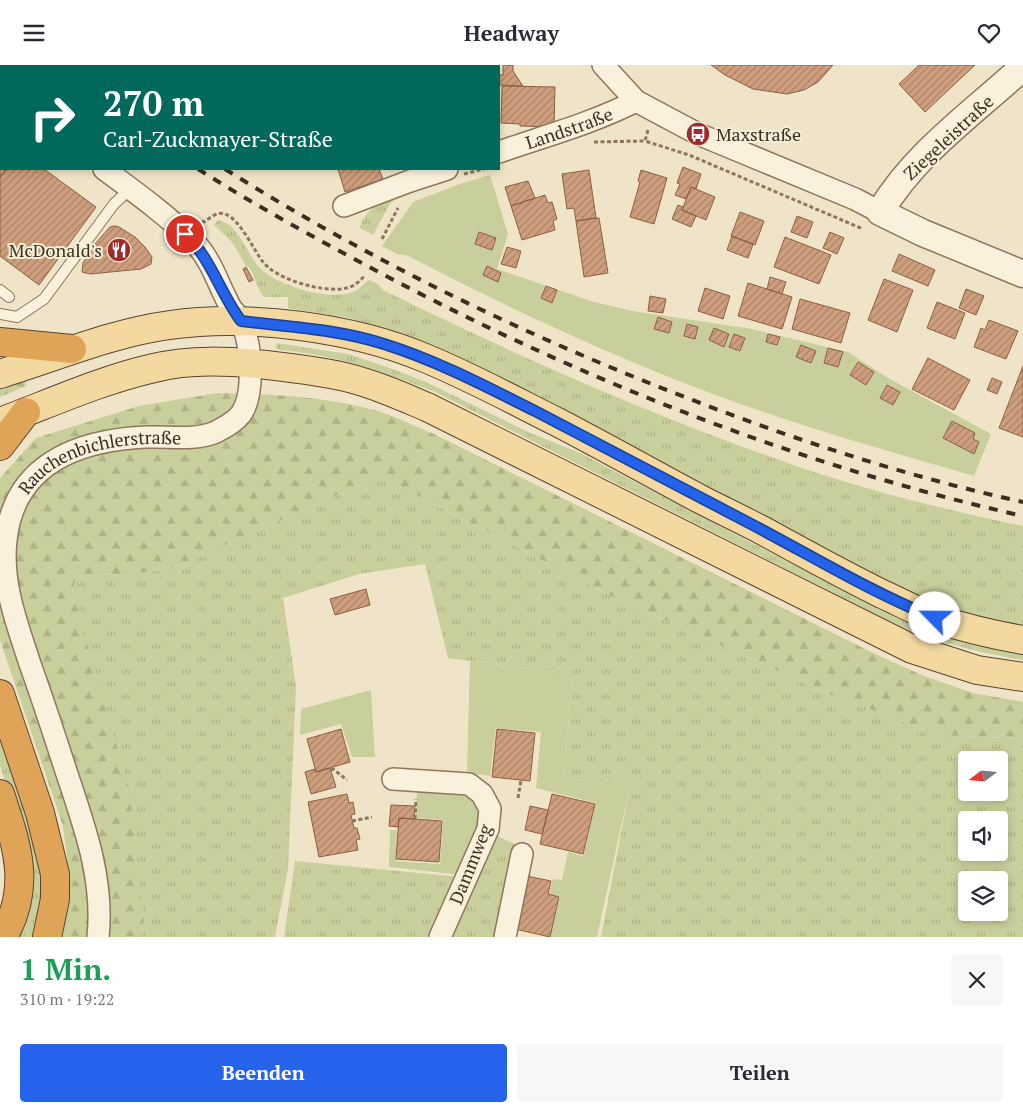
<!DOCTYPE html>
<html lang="de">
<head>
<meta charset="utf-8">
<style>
  :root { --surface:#fff; --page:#f7f7f7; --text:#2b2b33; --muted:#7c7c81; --accent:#2563eb }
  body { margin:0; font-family:"PT Serif",serif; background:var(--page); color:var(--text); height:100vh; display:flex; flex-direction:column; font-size:19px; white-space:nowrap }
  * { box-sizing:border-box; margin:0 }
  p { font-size:16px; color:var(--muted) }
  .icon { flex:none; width:28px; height:28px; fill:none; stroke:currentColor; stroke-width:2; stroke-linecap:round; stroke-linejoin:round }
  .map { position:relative; height:872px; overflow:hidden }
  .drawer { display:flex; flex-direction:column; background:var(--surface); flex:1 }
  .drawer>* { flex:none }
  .banner { position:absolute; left:0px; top:0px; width:500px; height:105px; box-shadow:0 2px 8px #0003; background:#00695c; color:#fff; overflow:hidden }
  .needle { width:32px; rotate:254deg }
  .tools { position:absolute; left:958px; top:686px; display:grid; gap:10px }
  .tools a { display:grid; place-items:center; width:50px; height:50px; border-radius:5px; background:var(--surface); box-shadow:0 2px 8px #0003; font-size:25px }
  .pin { position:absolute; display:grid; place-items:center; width:42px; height:42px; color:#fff; margin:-21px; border:2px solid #fff; border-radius:50%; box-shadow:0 1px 5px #0007 }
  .me { position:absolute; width:55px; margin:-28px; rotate:293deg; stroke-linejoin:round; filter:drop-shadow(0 0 4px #0008) }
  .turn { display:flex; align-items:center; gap:18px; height:105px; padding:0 20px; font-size:22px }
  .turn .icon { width:65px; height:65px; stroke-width:2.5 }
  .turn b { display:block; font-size:35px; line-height:42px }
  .round { display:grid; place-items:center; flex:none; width:52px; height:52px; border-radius:5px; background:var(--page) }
  .headline { display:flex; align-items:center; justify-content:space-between; height:85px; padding:0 20px }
  h1 { font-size:30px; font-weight:600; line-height:38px; color:#1e9e55 }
  .cta { display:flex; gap:10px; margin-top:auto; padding:10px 20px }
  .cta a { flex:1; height:58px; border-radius:5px; background:var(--accent); color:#fff; font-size:20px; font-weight:600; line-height:58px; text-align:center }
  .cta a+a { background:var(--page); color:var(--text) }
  header { display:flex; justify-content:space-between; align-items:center; height:65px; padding:0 20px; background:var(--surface); font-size:22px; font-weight:600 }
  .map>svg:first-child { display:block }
  .grass { fill:url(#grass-tufts); fill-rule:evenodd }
  .forest { fill:url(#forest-firs) }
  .garden { fill:#c9cf9b }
  .building { fill:url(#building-hatch); stroke:#8d5f41 }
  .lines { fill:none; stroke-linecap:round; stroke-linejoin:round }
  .service-casing { stroke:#8d765c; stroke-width:12 }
  .minor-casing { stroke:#8d765c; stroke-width:24 }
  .tertiary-casing { stroke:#8d765c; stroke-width:29 }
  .primary-casing { stroke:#5b4430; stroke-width:30 }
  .motorway-casing { stroke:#5b4430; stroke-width:30 }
  .path { stroke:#8d765c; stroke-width:3; stroke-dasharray:4 2.5; stroke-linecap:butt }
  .service { stroke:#faf1dc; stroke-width:10 }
  .minor { stroke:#faf1dc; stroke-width:21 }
  .tertiary { stroke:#faf1dc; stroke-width:26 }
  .primary { stroke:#f3d9a0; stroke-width:28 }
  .motorway { stroke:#e0a458; stroke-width:28 }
  .rail { stroke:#3d2e20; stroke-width:4; stroke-dasharray:9 9; stroke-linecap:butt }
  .route-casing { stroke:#184099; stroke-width:12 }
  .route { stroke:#2563eb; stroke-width:9 }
  .labels { text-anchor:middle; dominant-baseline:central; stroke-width:4; stroke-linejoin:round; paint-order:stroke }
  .street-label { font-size:18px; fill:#3d2e20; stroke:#f7eed8 }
  .poi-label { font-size:18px; fill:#3d2e20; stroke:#f7eed8; text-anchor:start }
</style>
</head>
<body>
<header><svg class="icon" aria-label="menu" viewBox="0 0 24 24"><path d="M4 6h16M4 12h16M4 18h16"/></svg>Headway<svg class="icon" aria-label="heart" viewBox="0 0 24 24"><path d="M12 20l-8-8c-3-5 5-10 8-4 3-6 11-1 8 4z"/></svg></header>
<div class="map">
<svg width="1023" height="872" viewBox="0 0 1023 872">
  <defs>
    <pattern id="grass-tufts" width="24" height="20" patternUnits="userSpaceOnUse" patternTransform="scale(1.25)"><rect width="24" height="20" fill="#c9cf9b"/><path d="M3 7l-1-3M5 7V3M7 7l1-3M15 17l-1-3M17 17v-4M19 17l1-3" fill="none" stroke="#aeb285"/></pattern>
    <pattern id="forest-firs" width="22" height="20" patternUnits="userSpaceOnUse" patternTransform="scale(1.25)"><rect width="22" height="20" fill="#c9cf9b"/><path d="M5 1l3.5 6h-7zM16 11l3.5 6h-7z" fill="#aeb285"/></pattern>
    <pattern id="building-hatch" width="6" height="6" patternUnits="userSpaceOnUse" patternTransform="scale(1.25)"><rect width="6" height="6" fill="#cf9f7d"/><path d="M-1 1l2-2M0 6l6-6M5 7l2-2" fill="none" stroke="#a98266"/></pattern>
  </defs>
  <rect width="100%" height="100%" fill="#f0e4c8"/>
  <path class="grass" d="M392,130L397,132L390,139L373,170L360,163C364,146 378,139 392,130Z
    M218,155C241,160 246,191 263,206C282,222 334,238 357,225C361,222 365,218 369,215L376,218L383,225C513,289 646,348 782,396C860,424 942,444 1023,461V562C921,545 830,487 740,440C642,388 544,338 445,287L406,270L349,253L288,243V232H264C258,225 254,211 249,202L246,201L232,177L214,160Z
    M277,278L348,289L387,302L426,317L528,367L580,388L882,546C927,566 973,582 1023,589V595C978,588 935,576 893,558L435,327C383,307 337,290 280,285L276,283Z
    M380,411L609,530L829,629L940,670L1023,674V872H601L630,721L611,710L564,717L572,609L448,593L425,499L359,509L283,533L296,622L288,804L275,872H141L144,854L72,527L76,513L89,510L130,509L171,504ZM966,695H999V728H966ZM966,755H999V788H966ZM966,815H999V848H966Z
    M0,661C17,713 51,792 42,846C41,855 36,864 33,872H10L13,739L0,701Z
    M491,768L515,779L501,872H446Z
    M295,796L460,812L435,872H284Z"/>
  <path class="forest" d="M25,315L26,321L0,332V323Z
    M217,328C270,329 323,331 374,345C394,350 413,361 432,368L869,586L924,611L973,628L1023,637V674L940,670L829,629L609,530L380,411L171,504L130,509L89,510L76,513L72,527L129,723L144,855L141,872H58L70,816L63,761L0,575V413L36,373L139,341Z"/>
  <path class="garden" d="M490,110L508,169L497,204L594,237L633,246L752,264L848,287L888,313L991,369L974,411C898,389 821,367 746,341C630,300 518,248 408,191L397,189L382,181L413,137L460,119Z
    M470,596L572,609L564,717L611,710L630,721L597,872H550L560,832L549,829L553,814L562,815L568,787L583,791L596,738L536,723L541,667L496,663L490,711L467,708Z
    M371,625L375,692H352L341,659L300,670L301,644Z
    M417,724L469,726L484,748L462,810L389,802L390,765H397L396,796L440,799L443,755L416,753Z"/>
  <path class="building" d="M373,0H405L406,1H374Z
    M503,0H513V6L523,21L499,20V10H503Z
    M711,0H833L818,17L804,25L787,29L753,24L725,10Z
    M919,0H975L925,47L899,19Z
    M502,21L555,22L554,62L520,61V59L501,58Z
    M0,85L1,104H6L0,112Z
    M683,102L701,109L696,124L691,122L686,134L675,130L680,119L677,118Z
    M6,104H44L96,142L39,220L0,191V112Z
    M338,104H379L383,114L345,127Z
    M589,105L596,153L576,156L574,143L567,144L562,109Z
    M641,105L667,113L654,159L630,152L640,117L638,116Z
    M528,116L535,133L511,141L505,122Z
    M691,122L715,132L706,155L682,145Z
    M545,130L548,138L552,137L557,154L553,156L555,165L522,175L511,141Z
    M678,140L683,142L682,145L696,151L691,162L672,154Z
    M740,147L764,156L755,180L731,171Z
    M797,151L813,157L807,173L791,167Z
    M596,153H599L608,208L584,212L576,156Z
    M115,161L119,162L135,172L145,182L152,192L151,199L141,204L90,209L82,207L83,198L95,179L110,162Z
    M479,167L496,173L492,185L475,179Z
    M830,167L844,173L837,189L823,183Z
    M732,171L753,179L748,193L727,185Z
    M785,172L831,190L819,219L774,202Z
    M507,182L521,186L516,203L501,199Z
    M899,189L935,205L928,221L892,206Z
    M487,201L501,208L498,217L483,210Z
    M246,202L253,215L249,217L243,204Z
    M770,212L786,217L782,229L767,224Z
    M884,214L913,225L897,267L868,255Z
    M748,218L792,232L782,264L738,251Z
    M546,221L557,225L552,238L541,233Z
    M705,223L730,231L723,254L698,246Z
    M966,224L984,231L976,250L959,243Z
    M650,231L666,234L663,248L648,246Z
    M800,234L850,248L841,278L792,264Z
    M937,237L965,248L955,274L927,263Z
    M658,252L672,257L669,268L654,264Z
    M989,255L1018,266L1006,294L974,282L981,263L985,265Z
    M687,259L698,262L695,274L684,271Z
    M714,263L729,269L724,282L709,275Z
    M734,269L745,273L740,286L729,282Z
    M768,269L780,272L777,280L766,277Z
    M801,280L816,286L811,298L796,292Z
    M828,283L843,287L838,302L824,298Z
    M928,293L970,315L954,345L912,324Z
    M858,297L874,307L866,320L850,310Z
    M1023,301V372L999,363Z
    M992,313L1002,317L997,329L987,325Z
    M887,320L900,327L893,340L880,333Z
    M952,356L975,368L973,374L979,377L974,389L943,373Z
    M366,524L370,540L335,550L330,534Z
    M341,664L350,697L316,707L307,674Z
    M497,664L535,668L530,716L492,712Z
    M330,703L336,722L311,729L305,707L315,704L316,707Z
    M347,729L349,738L353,737L355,749L351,750L354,763H357L360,774L356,775L358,785L319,792L308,737Z
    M552,729L595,739L583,789L540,779Z
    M391,740L415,741L414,754L399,753L398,762L389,761Z
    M530,741L548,745L542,769L525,765Z
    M399,753L442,756L439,797L396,794Z
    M527,811L551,816L548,829L559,832L550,872L515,864Z"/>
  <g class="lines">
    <g class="service-casing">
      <path id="service" d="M0,225L9,232
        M0,249L17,252L44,234L114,139L130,124"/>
    </g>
    <g class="minor-casing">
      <g id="minor">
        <path d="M603,0L636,36L698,69L855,134L880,147"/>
        <path d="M0,25L1,26"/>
        <path id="s1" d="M499,87C545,71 593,58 636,36"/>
        <path d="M344,141L410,116L447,104"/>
        <path d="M393,714L469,719L482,729L490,744L488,764L440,872"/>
        <path id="s2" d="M98,872C104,815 85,763 67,709C55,672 43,635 30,599C17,559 1,518 6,475C14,399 78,375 146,372C168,371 195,376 216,367C225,362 235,357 241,349C255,329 252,277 240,255C238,251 234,247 231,243C228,238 225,231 222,225C215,209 207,190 194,177C167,150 135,127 104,104"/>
        <path d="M505,872L522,789"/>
      </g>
    </g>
    <g class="tertiary-casing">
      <path id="tertiary" d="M1023,2C973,48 915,88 880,147L923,168L1023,209"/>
    </g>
    <g class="primary-casing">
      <path id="primary" d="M0,309C56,292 111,268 170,260C248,249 351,262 425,293C471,312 515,336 559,358C607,383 653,409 700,434C723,446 747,457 769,469C807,490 844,510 882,529C900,537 918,547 937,554C965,563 994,570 1023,575
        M0,357C51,338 101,315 154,303C191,294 229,296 267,300C293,303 320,306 345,312C374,319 401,331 427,342L912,584L977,605L1023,612"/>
    </g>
    <g class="motorway-casing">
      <path id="motorway" d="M0,277L72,284
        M0,381L26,347
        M0,629L40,748L55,809V834L47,872
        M0,729C17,780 32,822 3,872"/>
    </g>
    <path class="path" d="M0,56L1,57
      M648,65L645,76L689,90L863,164
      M594,77L645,76
      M464,109L484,104
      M202,156L204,157C210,153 217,146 225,149C240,154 253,184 263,197C276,213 310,223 330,224C344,225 355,223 364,211
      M382,174L398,143
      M331,705L333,704L347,715
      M518,733L521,715
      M415,754L416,734
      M352,756L372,752"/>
    <use href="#service" class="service"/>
    <use href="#minor" class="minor"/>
    <use href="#tertiary" class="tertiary"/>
    <use href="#primary" class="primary"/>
    <use href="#motorway" class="motorway"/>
    <path class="rail" d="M46,0L48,1
      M70,0L72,1
      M198,104C250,137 304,167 358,196C567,309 791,399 1023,451
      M225,104C371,196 528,272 690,334C798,376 909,412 1023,437"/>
  </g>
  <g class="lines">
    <g class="route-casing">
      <path id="route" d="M185,169C211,193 220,228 241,256C289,262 337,264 384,279C438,296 487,322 537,347C609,384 680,422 751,459C812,491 871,527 935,553"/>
    </g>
    <use href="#route" class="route"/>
  </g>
  <defs>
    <g id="bus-disc" transform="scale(1.25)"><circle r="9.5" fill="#9e2a2b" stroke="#f7eed8"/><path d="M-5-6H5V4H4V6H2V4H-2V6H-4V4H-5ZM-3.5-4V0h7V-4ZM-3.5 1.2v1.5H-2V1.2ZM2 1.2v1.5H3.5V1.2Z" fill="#fff"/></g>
    <g id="restaurant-disc" transform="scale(1.25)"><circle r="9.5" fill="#9e2a2b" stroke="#f7eed8"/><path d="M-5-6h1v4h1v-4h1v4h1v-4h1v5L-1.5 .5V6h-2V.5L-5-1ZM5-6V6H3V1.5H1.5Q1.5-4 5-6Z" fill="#fff"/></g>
  </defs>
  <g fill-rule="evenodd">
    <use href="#bus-disc" x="698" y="69"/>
    <use href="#restaurant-disc" x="119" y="185"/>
  </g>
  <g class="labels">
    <g class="street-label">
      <text stroke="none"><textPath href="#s1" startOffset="74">Landstraße</textPath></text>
      <text transform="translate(948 72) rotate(-43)">Ziegeleistraße</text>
      <text stroke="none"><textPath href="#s2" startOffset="550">Rauchenbichlerstraße</textPath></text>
      <text transform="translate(470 799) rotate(-68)">Dammweg</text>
    </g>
    <g class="poi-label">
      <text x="716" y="69">Maxstraße</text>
      <text x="102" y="185" text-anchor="end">McDonald's</text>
    </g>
  </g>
</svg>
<div class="tools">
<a><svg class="needle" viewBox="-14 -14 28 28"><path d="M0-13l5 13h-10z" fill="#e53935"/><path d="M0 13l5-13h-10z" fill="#7c7c81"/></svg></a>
<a><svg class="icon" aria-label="sound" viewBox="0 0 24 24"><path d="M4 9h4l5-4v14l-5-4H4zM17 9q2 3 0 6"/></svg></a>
<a><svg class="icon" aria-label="layers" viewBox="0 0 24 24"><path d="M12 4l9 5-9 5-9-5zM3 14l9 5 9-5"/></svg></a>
</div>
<div class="pin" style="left:185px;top:169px;background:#d93025"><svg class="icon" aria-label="arrive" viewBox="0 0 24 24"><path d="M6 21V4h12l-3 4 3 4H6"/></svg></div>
<svg class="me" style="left:935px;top:553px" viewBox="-20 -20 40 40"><circle r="19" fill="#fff"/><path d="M0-13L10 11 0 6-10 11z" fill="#2563eb"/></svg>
<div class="banner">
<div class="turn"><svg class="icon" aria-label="right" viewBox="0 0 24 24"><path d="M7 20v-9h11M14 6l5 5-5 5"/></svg><div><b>270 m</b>Carl-Zuckmayer-Straße</div></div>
</div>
</div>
<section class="drawer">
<div class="headline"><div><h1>1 Min.</h1><p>310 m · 19:22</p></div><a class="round"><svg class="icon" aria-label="close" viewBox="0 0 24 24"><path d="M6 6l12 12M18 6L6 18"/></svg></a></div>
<div class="cta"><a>Beenden</a><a>Teilen</a></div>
</section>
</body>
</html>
